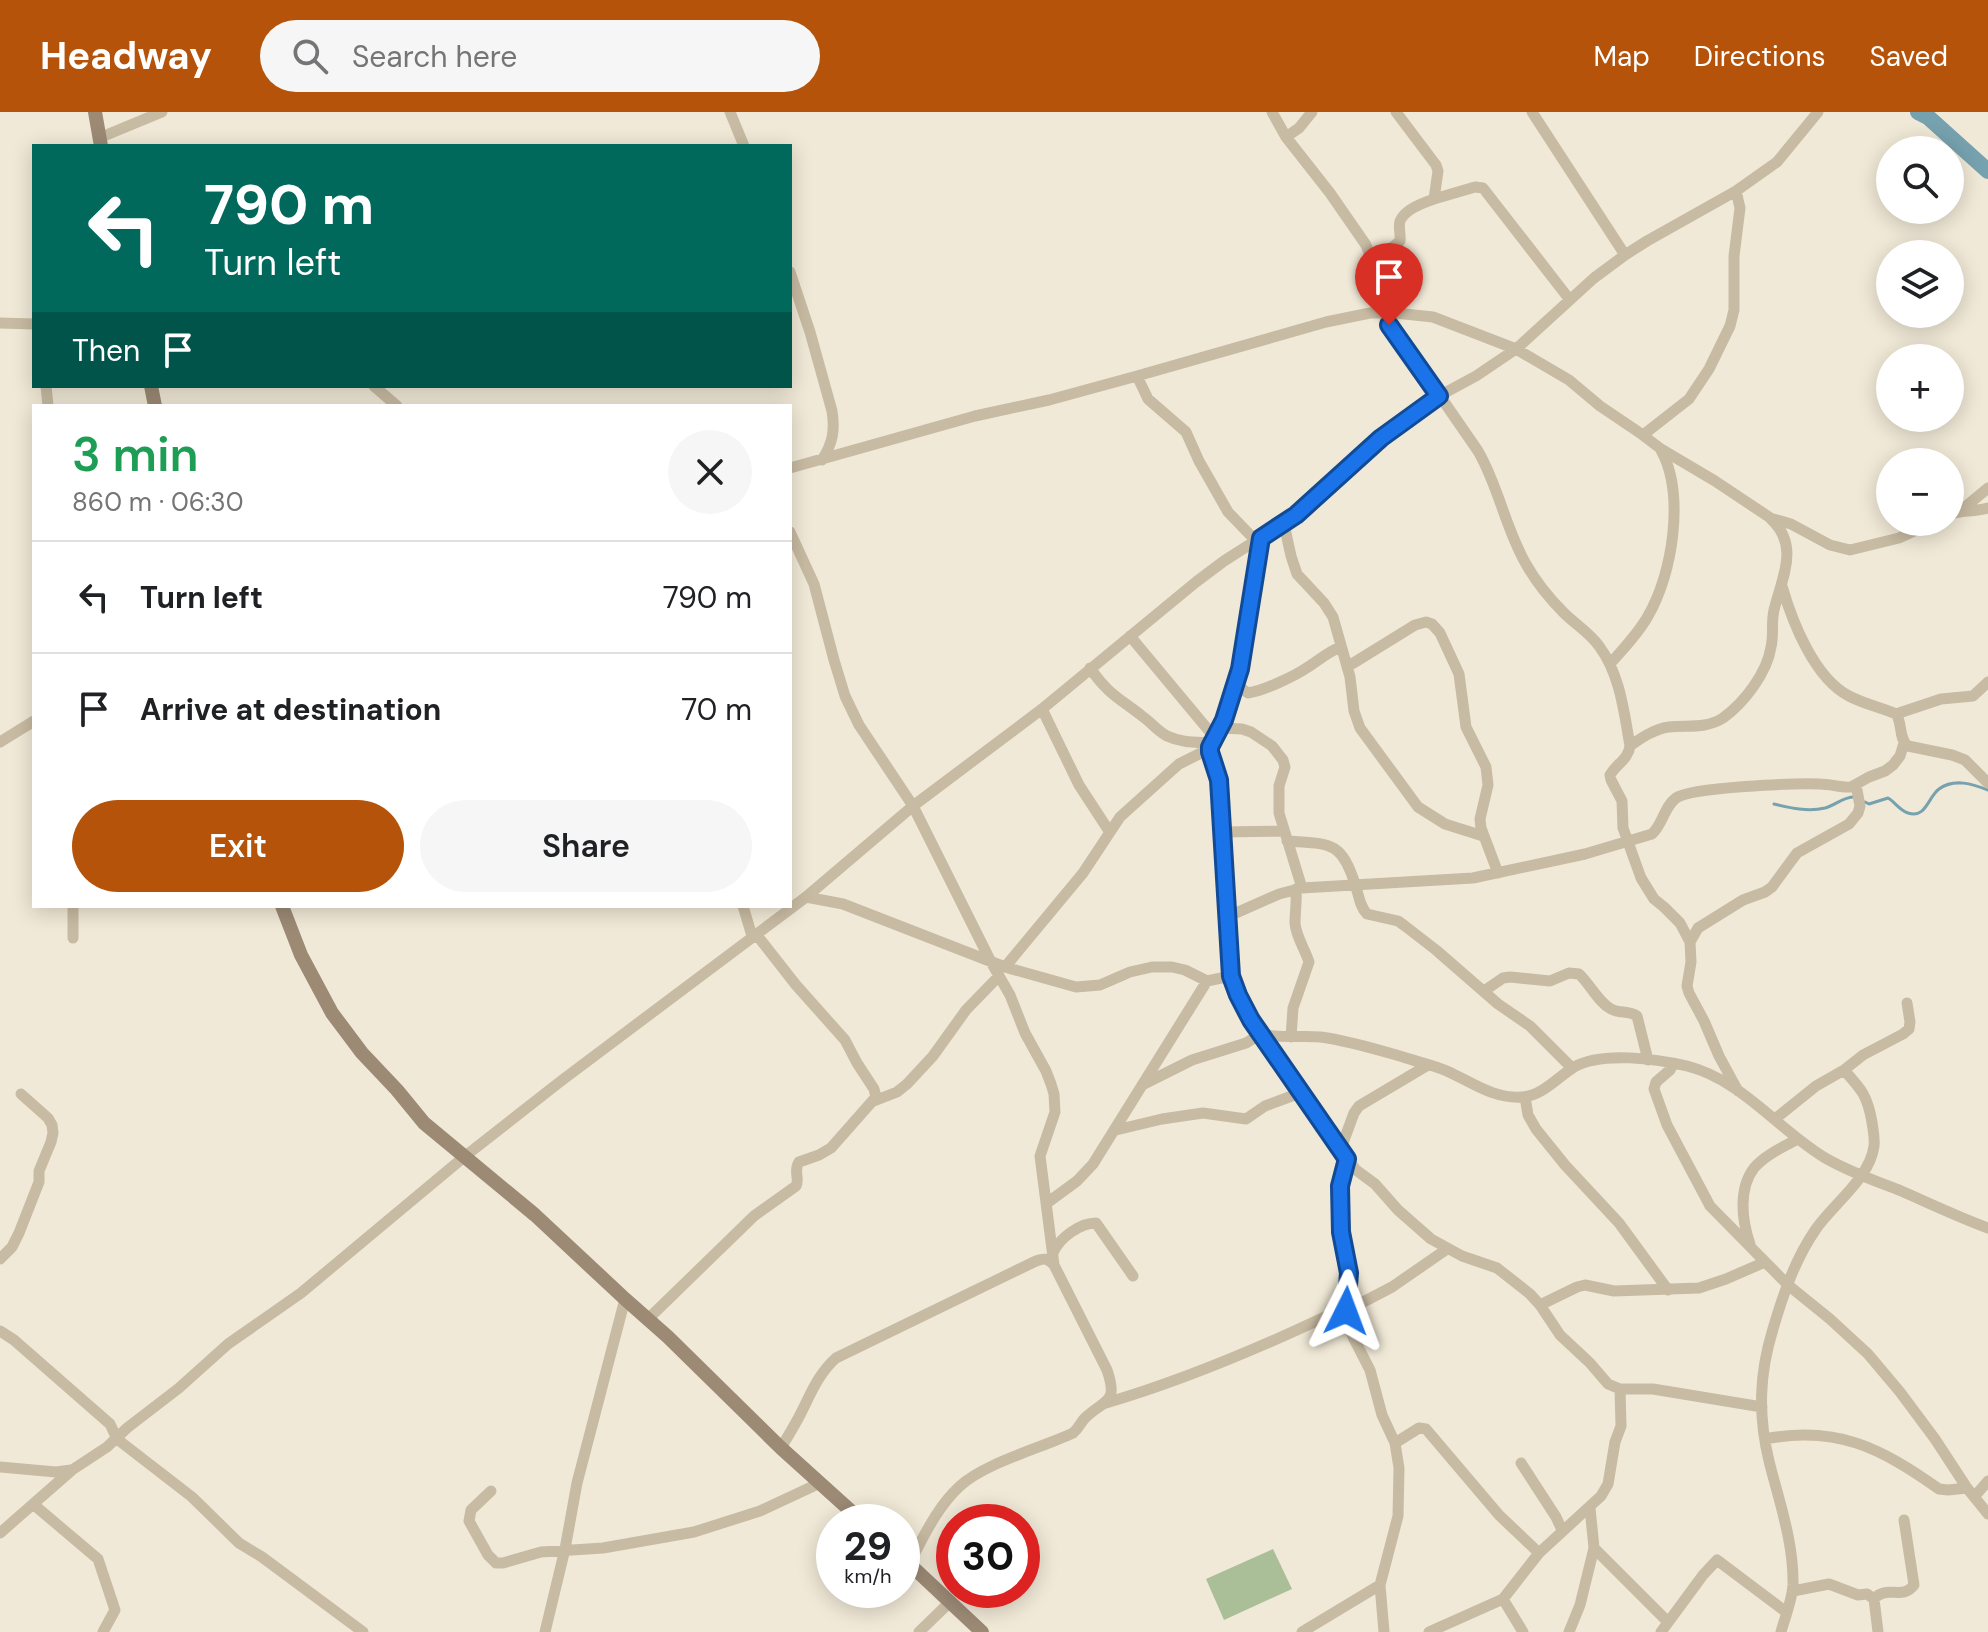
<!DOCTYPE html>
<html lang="en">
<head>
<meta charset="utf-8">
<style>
  :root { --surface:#fff; --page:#f6f6f6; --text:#202124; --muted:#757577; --line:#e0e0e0; --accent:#b45309 }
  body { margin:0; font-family:"DM Sans",sans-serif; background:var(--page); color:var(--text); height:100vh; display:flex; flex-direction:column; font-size:30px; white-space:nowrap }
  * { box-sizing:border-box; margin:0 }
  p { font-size:26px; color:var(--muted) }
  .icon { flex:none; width:44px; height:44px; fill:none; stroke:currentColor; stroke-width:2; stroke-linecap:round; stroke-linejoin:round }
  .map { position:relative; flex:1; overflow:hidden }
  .side { position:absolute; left:32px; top:292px; width:760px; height:504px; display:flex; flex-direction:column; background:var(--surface); border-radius:0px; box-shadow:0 4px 20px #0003 }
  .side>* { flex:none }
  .hud { position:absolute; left:32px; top:32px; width:760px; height:244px; border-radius:0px; box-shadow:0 4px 20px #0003; background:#00695c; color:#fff; overflow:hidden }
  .buttons { position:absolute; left:1876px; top:24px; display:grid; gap:16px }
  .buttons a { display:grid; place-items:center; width:88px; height:88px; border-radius:50%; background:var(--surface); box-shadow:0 4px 20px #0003; font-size:40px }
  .speed { position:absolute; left:816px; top:1392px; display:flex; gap:16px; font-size:40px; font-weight:700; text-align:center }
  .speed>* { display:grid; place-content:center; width:104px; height:104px; border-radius:50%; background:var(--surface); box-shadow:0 4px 20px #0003; line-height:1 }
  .speed small { font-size:20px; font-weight:400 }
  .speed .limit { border:12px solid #d22; background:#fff; color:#111 }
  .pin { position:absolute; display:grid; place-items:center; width:68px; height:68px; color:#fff; margin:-82px -34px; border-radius:50% 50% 50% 0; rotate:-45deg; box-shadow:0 0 8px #0007 }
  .pin .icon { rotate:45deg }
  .me { position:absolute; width:88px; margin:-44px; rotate:3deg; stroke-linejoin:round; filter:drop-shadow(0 0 6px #0008) }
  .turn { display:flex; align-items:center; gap:28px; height:168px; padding:0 40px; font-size:36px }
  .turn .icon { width:104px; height:104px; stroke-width:2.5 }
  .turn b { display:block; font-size:56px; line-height:68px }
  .then { display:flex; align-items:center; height:76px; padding:0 40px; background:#0003; gap:16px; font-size:30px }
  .round { display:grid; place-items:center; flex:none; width:84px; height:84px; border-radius:42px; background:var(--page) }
  .summary { display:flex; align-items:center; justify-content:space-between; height:136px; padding:0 40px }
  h1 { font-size:48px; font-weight:600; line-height:60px; color:#1e9e55 }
  .button { display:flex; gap:16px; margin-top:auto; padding:16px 40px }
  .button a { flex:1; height:92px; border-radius:48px; background:var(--accent); color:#fff; font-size:32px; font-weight:600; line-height:92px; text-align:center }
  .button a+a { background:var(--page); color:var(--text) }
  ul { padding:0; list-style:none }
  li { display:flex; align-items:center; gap:24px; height:112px; padding:0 40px; border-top:2px solid var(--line) }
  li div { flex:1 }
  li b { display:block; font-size:30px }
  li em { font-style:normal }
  header { display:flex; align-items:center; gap:48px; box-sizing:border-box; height:112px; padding:0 40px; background:var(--accent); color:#fff }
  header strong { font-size:38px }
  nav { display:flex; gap:44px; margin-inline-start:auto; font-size:28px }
  .search { width:560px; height:72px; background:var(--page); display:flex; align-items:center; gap:20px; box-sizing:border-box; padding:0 28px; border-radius:44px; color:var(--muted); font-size:30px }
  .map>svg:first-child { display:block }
  .green { fill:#aabf97 }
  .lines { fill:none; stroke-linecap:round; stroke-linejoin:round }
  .stream { stroke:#76a1ae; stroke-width:3 }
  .river { stroke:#76a1ae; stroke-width:16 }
  .street { stroke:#c8bba3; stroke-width:11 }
  .secondary { stroke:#9c8a75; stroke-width:14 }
  .route-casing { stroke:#114b97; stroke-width:20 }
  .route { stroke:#1a73e8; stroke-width:14 }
</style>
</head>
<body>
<header>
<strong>Headway</strong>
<div class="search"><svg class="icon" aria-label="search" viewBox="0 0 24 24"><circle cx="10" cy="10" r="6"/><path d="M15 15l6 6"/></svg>Search here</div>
<nav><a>Map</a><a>Directions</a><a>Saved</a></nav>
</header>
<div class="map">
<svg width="1988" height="1520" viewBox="0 0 1988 1520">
  <rect width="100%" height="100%" fill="#f1e9d7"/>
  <path class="green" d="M1273,1437L1292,1477L1224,1508L1206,1467Z"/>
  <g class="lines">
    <path class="stream" d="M1865,690L1869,692L1888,686C1895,690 1899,698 1908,701C1926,707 1928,685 1939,677C1954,666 1973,672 1988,678
      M1774,692C1791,696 1808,700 1825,696C1836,693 1843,685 1854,685"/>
    <path class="river" d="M1918,0L1928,5L1988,59"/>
    <path class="street" d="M730,0L744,34
      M1272,0L1286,25L1330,81L1366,133L1373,151L1382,200L1478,339C1499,375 1505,416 1526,452C1536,470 1549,486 1564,501C1575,512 1590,521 1599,534C1620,562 1624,600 1630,634C1628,648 1617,651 1610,663L1611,668L1622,689L1623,716L1641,766L1654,787L1664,795L1680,811L1690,830L1691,850L1687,874L1689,881L1704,909L1719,944L1738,979
      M1396,0L1436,53L1438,59L1434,87L1475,75L1483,76L1570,188
      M1532,0L1625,143
      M1286,25L1299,16L1312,0
      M99,26L162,0
      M1373,151L1400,129C1401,123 1398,115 1400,109C1405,97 1423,91 1434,87
      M790,160L810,220L832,299C835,318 833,331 822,348
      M0,211L34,212
      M1137,264L1148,287L1186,320L1199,349L1228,400L1256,429
      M46,274L48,294
      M374,274L397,294
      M1643,323L1689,287L1709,257L1730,214L1734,198V144L1740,96L1736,79
      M790,356L975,304L1049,288L1137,264L1326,210L1370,201H1395L1433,205L1516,237L1569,268L1600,294L1640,321L1661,337L1715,369L1769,405C1801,433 1782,465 1774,498C1771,510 1774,523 1771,535C1767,561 1744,591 1723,606C1706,617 1688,613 1669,615C1654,617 1641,626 1630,634
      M1959,400L1988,376
      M1950,402C1962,398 1975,400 1988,396
      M1770,406L1791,412L1830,433L1850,438L1899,426L1934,410
      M1284,412L1291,444L1297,462L1324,491L1333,505L1350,565L1354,599L1360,616L1418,695L1445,712L1483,724
      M790,420L814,472L834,548L845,584L859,613L913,694L991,850L1010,883L1025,921L1046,959L1051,972L1054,982L1055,1000L1040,1044L1054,1153
      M1261,426L1240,557L1221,616L1210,635L1219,668L1231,864L1238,883L1251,908L1324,1016L1356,1058L1375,1072L1398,1098L1431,1127L1462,1144L1497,1156L1530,1182L1540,1193L1560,1223L1590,1251L1608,1272L1620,1277H1653L1762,1295
      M1782,474C1792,509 1814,566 1849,584C1864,592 1880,595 1896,602C1903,612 1898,626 1908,634L1952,643L1965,648L1988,671
      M1130,524L1215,626
      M1610,552C1623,537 1638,522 1648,504C1673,461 1685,382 1661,338
      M1347,555L1415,513L1426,510L1432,512L1440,521L1459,562L1466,615L1486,655L1488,673L1480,707L1481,716L1498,761
      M1090,556C1108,582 1119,586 1142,604C1151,610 1157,619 1167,624C1182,631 1196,630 1212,631
      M1235,572L1248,581C1263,579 1295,564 1308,555C1319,548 1329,539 1341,535
      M1042,597L1079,673L1109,719
      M1896,602L1941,587L1973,584L1988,570
      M1221,616L1242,617L1251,620L1272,634L1283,648L1285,655L1279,674V701L1302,776
      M0,630L34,609
      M1222,720L1284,719
      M1287,729C1329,732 1341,728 1355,772C1359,783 1359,793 1367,802L1398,809L1405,814L1436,838L1498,892L1530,914L1572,956
      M806,785L843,792L1005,855L1076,875L1100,873L1130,860L1152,855H1172L1185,858L1207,869L1231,864
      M73,794V826
      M743,794L752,824
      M1227,805L1279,782L1302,776L1473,766L1585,742L1652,722C1663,712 1664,695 1676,686C1691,675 1797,671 1820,672C1831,672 1841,676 1851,675L1869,665L1885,659L1893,653L1900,644L1904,631
      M1690,830L1698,816L1743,788L1765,780L1772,775L1797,741L1849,712L1858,701L1860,694L1856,673
      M1005,855L1083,761L1120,705L1179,652L1205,639L1210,635
      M1484,879L1503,866L1510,865L1550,869L1569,861L1579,862C1590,872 1598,890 1611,897C1620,902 1628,898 1637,904L1648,948
      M1291,925L1293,896L1309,850C1305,837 1296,825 1295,811C1295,800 1297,789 1296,777
      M1673,952L1670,958L1656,970L1654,977L1667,1013L1710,1094L1788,1173L1830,1207L1868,1242L1900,1280L1935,1327L1967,1376L1988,1402
      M1142,973L1192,948L1246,931L1261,922C1281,927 1301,923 1321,925C1350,929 1375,937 1403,945C1418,950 1434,953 1449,960C1473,971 1494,987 1522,985C1542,984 1558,965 1574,955C1602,939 1657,947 1687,954C1743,968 1779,1019 1827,1047C1852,1061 1873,1068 1899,1078C1929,1091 1958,1105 1988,1116
      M1525,985L1528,1003L1536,1017L1565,1053L1619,1111L1668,1178
      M874,989L897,980L907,972L933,944L966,898L999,864
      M1775,1007L1816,974L1844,958L1863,943L1903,922L1909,917L1910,910L1907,891
      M1116,1018L1162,1007L1203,1001L1246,1007L1265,994L1300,981
      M1340,1039L1354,1001L1359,994L1428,953
      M1347,1047L1340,1074V1099L1349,1161L1346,1199L1352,1223L1370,1258L1382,1303L1395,1331L1399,1356L1398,1404L1380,1473L1384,1520
      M1047,1091L1077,1069L1093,1052L1207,869
      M1750,1132C1742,1109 1738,1077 1754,1056C1765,1043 1783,1035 1798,1027
      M1053,1141C1059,1126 1080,1111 1096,1111L1133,1164
      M0,1147L12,1135L19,1121L39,1070V1059L51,1030L53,1021L52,1013L48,1006L21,982
      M1540,1193L1577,1175L1585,1173L1614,1179L1699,1176L1726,1167L1765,1150
      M1346,1199L1392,1175L1447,1137
      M648,1207L754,1104L796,1074C800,1066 793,1059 799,1050L819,1043L831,1036L876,985L874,977L857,951L845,928L796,873L756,822
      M0,1219L14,1228L110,1312L117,1327L192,1385L239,1431L262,1445L363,1520
      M1106,1291C1188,1267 1269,1232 1346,1195
      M1765,1327C1837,1313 1881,1336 1939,1377L1948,1378L1967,1376
      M1395,1331L1419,1316L1426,1317L1499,1403L1539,1441
      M781,1336C788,1324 795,1313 801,1301C811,1281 819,1261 836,1246L1036,1149C1044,1146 1048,1146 1054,1153L1107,1258C1119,1293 1104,1287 1085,1306C1080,1311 1079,1316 1073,1321C1041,1336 985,1351 960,1374C937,1395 924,1424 909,1452
      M1521,1351L1556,1405L1562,1418
      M0,1355L56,1360L71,1358
      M491,1379L471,1398L469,1409L488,1443L496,1451H503L541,1440L603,1436L694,1420L760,1399L820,1371
      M1974,1385L1988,1369
      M33,1392L98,1447L115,1498L103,1520
      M0,1421L72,1358L107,1335L127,1316L179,1276L228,1232L301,1181L464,1045L561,969L806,785L913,694L1042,597L1196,470L1224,449L1296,403L1381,326L1439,284L1476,264L1516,237L1594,166L1625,143L1647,129L1736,79L1777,50L1818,0
      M1594,1436L1668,1510
      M1793,1479L1829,1472L1858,1483L1867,1482L1874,1487L1878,1520
      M1503,1487L1523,1520
      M1874,1487C1887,1472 1902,1489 1914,1473L1904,1408
      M545,1520L565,1437L577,1371L625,1187
      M919,1520L951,1489
      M1302,1520L1380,1473
      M1429,1520L1503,1487L1539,1441L1601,1384L1608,1372L1615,1330L1621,1314L1620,1277
      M1569,1520L1580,1493L1594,1436L1590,1396
      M1661,1520L1703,1463L1717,1448L1786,1500
      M1781,1520C1785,1505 1792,1489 1793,1473C1794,1431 1779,1389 1769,1349C1758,1303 1759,1262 1773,1217C1783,1183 1795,1147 1816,1117C1833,1092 1870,1066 1874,1034C1875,1026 1873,1018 1872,1010C1867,983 1862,978 1844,958"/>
    <path class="secondary" d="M95,0L101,34
      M151,274L155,294
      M282,794L301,843L332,901L362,941L397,978L424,1011L535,1103L625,1187L668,1225L781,1336L863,1410
      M902,1445L982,1520"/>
  </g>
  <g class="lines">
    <g class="route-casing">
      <path id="route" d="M1346,1199L1349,1161L1341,1120L1340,1074L1347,1047L1251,908L1238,883L1231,864L1219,668L1210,640V635L1224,608L1240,557L1261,426L1296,403L1381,326L1439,284L1389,213"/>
    </g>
    <use href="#route" class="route"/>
  </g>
</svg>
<div class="buttons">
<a><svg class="icon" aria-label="search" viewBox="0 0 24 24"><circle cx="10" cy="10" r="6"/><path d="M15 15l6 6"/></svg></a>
<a><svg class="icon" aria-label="layers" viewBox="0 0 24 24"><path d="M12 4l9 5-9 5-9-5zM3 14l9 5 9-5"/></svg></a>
<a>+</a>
<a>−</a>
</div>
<div class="speed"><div>29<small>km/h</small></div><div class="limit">30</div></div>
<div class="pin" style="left:1389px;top:213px;background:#d93025"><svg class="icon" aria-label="arrive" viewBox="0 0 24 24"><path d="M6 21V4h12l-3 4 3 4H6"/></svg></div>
<svg class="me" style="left:1346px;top:1199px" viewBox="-20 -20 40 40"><path d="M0-17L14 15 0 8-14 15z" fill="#1a73e8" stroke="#fff" stroke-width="4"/></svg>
<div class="hud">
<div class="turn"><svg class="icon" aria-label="left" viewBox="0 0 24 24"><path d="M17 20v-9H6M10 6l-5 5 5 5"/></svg><div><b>790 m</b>Turn left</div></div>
<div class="then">Then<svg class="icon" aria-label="arrive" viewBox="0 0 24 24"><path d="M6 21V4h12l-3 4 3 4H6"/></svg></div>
</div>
<section class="side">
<div class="summary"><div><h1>3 min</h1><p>860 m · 06:30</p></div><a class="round"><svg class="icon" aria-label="close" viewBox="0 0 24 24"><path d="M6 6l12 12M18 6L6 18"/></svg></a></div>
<ul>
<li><svg class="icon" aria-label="left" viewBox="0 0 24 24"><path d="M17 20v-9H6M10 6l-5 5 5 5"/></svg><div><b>Turn left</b></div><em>790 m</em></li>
<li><svg class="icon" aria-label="arrive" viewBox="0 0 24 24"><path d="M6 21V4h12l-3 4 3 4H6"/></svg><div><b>Arrive at destination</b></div><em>70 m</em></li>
</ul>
<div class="button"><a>Exit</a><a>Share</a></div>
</section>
</div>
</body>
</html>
